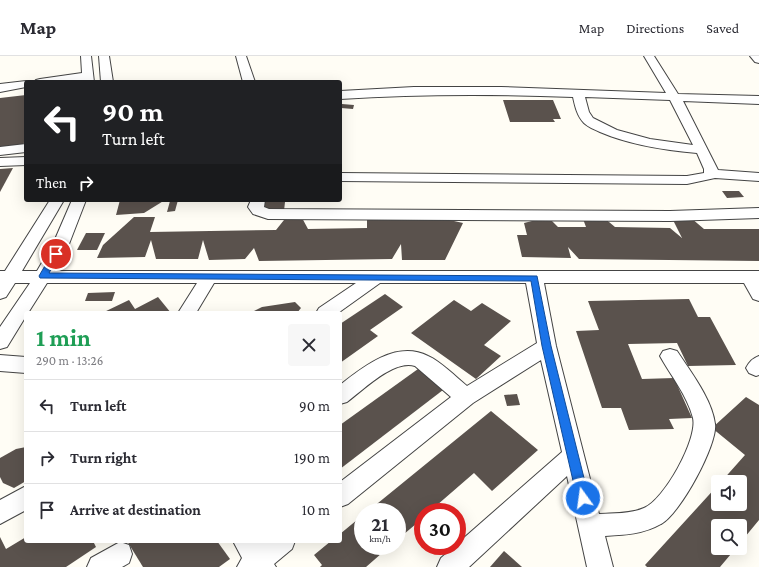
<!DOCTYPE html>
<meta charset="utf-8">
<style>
body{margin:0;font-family:"Crimson Pro",serif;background:#f7f7f7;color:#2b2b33;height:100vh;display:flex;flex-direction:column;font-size:15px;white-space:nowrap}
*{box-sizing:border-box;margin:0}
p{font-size:13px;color:#7c7c81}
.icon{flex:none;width:22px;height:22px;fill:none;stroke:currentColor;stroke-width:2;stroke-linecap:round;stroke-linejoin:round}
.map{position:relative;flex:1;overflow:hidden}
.sheet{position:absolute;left:24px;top:255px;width:318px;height:232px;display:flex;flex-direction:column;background:#fff;border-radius:4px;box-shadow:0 4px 16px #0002}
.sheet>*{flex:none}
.top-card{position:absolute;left:24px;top:24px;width:318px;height:122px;border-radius:4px;box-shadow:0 4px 16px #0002;background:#202124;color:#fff;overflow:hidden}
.controls{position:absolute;left:711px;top:419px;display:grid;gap:8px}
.controls a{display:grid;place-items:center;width:36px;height:36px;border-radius:4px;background:#fff;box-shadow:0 4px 16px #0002;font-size:20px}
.speed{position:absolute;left:354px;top:447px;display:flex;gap:8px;font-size:20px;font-weight:700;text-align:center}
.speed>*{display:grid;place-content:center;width:52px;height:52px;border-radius:50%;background:#fff;box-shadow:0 4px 16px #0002;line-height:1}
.speed small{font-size:10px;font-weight:400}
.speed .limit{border:6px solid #d22;background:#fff;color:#111}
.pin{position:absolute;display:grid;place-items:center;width:34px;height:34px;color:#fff;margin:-17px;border:2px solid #fff;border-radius:50%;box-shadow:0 1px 4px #0007}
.me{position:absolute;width:44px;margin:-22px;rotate:346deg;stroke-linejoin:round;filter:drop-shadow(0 0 3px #0008)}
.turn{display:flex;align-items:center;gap:14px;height:84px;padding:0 12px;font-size:18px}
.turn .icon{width:52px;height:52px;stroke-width:2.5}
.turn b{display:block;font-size:28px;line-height:34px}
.then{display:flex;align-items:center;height:38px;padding:0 12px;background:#0003;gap:8px;font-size:15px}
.round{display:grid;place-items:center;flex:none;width:42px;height:42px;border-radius:4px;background:#f7f7f7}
.headline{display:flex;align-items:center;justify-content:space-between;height:68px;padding:0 12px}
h1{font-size:24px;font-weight:700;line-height:30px;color:#1e9e55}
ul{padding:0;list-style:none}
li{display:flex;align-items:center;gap:12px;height:52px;padding:0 12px;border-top:1px solid #e1e1e2}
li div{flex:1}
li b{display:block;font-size:15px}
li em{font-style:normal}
header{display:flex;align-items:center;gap:24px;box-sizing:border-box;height:56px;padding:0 20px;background:#fff;border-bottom:1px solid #e1e1e2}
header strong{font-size:19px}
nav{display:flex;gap:22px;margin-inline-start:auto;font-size:14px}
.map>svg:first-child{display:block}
.building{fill:#5a524d}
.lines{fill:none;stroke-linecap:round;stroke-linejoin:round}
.minor-casing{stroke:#444;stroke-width:2}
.minor{fill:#fff;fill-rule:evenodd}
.route{fill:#1a73e8;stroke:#114b97}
</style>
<header>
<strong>Map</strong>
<nav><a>Map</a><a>Directions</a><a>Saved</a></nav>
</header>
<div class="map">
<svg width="759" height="511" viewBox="0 0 759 511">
<rect width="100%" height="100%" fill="#fffdf5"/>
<g class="building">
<polygon points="26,39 26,81 22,92 0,94 0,42"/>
<polygon points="503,44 553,44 561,63 553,63 555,66 510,66"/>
<polygon points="342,48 354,49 353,53 341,52"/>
<polygon points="13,112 0,136 0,113"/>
<polygon points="722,135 739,135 744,141 727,142"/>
<polygon points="120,144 165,144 144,157 116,159"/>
<polygon points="178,144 175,155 167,156 170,145"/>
<polygon points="265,144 308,144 308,146 285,146 284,155 263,155"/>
<polygon points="301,160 308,173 367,172 367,162 436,161 463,167 445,204 402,204 401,188 392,203 259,205 254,192 245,203 209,204 203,184 198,203 156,203 151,184 145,201 97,202 103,189 134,161 155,161 150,176 276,174 284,164"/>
<polygon points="548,161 558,171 586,171 583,163 603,161 615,171 670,172 682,182 672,162 691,162 704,173 759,173 759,205 579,203 568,191 571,202 522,201 517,179 527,179 524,167"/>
<polygon points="86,177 105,177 97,194 77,194"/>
<polygon points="115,236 112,245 85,245 88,237"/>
<polygon points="385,238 403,251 370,274 378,280 340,307 340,268"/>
<polygon points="158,241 171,257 102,257 129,244 135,253"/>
<polygon points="689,243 698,261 710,261 736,309 688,310 677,287 628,288 642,323 674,322 692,362 669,363 674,373 629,374 621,352 602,352 576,275 599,274 588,245"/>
<polygon points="454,244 471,255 482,247 511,265 484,289 501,300 476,323 411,277"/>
<polygon points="295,246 301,252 297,257 250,257 262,251"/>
<polygon points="418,313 443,334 340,413 340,369"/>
<polygon points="517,338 520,349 507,350 504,339"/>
<polygon points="746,341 759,349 759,464 740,487 740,470 718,470 718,492 736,492 720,511 647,511 645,509 718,429 718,448 740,448 740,426 721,426 745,399 712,372"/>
<polygon points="491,355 538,394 492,435 474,417 429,456 423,456 423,462 397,484 397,456 367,456"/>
<polygon points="26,391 26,425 14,432 3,427 0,421 0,402 16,393"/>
<polygon points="363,459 363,490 390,490 366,511 320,511 322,509 314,499 331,485 340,485 340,478"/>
<polygon points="0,481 6,493 26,481 26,485 93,485 96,491 66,511 0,511"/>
<polygon points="127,485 217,485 230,503 219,511 143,511"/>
<polygon points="504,495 522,511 490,511"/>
</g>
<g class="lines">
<defs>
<g id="minor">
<polygon points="81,0 91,0 94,26 82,26 82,24 67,26 34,26 36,24 40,23 82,17"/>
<polygon points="99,0 109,0 113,26 101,26"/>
<polygon points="236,0 246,0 255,26 243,26"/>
<path d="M644 0H654L678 38 759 40V48L683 45 718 114 759 117V125L715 122 687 128 340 125V117L687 120 704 117V113L697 97C664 94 630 89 600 76 594 73 588 71 584 67 577 60 575 50 573 41 494 38 418 38 340 43V35L414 31H501L666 37ZM585 41 670 44 693 89 650 83 617 74 593 62 589 56Z"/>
<polygon points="750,0 759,0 759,7 755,6"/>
<polygon points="26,25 30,26 26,26 26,31 0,36 0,28"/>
<polygon points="26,88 26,96 0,99 0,91"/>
<polygon points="26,101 26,109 0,110 0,102"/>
<path d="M50 144H64L22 215H37L53 188 72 144H86L69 188 54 215H759V245L753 243 744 227H544L556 290 599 458C613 457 631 458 644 452 664 444 698 383 693 362 687 339 671 320 660 300L663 295 670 293 677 295C690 315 712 343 715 368 718 388 680 458 661 468 644 478 624 479 605 480L613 511H587L567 420 469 511H437L441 502 455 490H457V488L562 396 541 304 473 347 348 448 340 451V426L451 341 415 310C394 303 363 334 347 346L340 348V329C364 310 397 284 428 300 440 305 456 321 467 330L537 287 526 227H380L338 257H316L319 252 356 227H214L196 257H178L197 227H47L28 257H26V260L7 291 0 293V271L30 227H15L6 241 0 243V215H5Z"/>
<polygon points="251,144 265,144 264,151 269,153 670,155 759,152 759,162 670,165 268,163 253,158 248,151"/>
<polygon points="0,299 26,301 26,317 0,315"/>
<path d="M759 300V319L756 320 749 317 746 312C750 305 752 303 759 300Z"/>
<polygon points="26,430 26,454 0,468 0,444"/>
<polygon points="233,485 260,485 261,487 263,485 295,485 292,493 274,508 276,511 237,511 242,502"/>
<polygon points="120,486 129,489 132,498 129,507 122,511 87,511 91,502"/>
</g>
</defs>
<use href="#minor" class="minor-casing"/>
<use href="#minor" class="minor"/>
</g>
<polygon class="route" points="53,196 56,196 60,198 49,217 537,220 551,290 589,442 587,446 583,448 579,446 577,442 542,290 531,225 40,222 39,220"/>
</svg>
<div class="controls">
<a><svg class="icon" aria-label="sound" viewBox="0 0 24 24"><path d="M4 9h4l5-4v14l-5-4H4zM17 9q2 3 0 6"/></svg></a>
<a><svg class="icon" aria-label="search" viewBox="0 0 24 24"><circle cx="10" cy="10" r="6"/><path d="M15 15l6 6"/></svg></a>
</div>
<div class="speed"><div>21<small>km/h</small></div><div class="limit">30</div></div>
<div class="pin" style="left:56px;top:198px;background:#d93025"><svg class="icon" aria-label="arrive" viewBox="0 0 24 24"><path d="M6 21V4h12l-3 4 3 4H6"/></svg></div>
<svg class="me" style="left:583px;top:442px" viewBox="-20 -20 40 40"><circle r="17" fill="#1a73e8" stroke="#fff" stroke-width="3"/><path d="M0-11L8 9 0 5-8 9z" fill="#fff"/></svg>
<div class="top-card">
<div class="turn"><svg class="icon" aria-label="left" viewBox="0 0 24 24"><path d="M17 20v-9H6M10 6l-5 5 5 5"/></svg><div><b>90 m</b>Turn left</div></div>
<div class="then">Then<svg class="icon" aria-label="right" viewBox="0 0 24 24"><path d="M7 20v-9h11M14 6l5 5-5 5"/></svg></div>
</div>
<section class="sheet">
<div class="headline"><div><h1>1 min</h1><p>290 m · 13:26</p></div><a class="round"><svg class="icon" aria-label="close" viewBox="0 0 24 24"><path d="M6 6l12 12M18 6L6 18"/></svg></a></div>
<ul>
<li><svg class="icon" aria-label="left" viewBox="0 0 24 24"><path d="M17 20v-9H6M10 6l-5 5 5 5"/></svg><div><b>Turn left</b></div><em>90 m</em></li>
<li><svg class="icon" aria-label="right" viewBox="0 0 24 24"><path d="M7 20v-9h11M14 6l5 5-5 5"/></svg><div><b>Turn right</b></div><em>190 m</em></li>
<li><svg class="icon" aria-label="arrive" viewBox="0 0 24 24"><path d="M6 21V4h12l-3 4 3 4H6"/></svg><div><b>Arrive at destination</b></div><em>10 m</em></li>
</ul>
</section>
</div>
